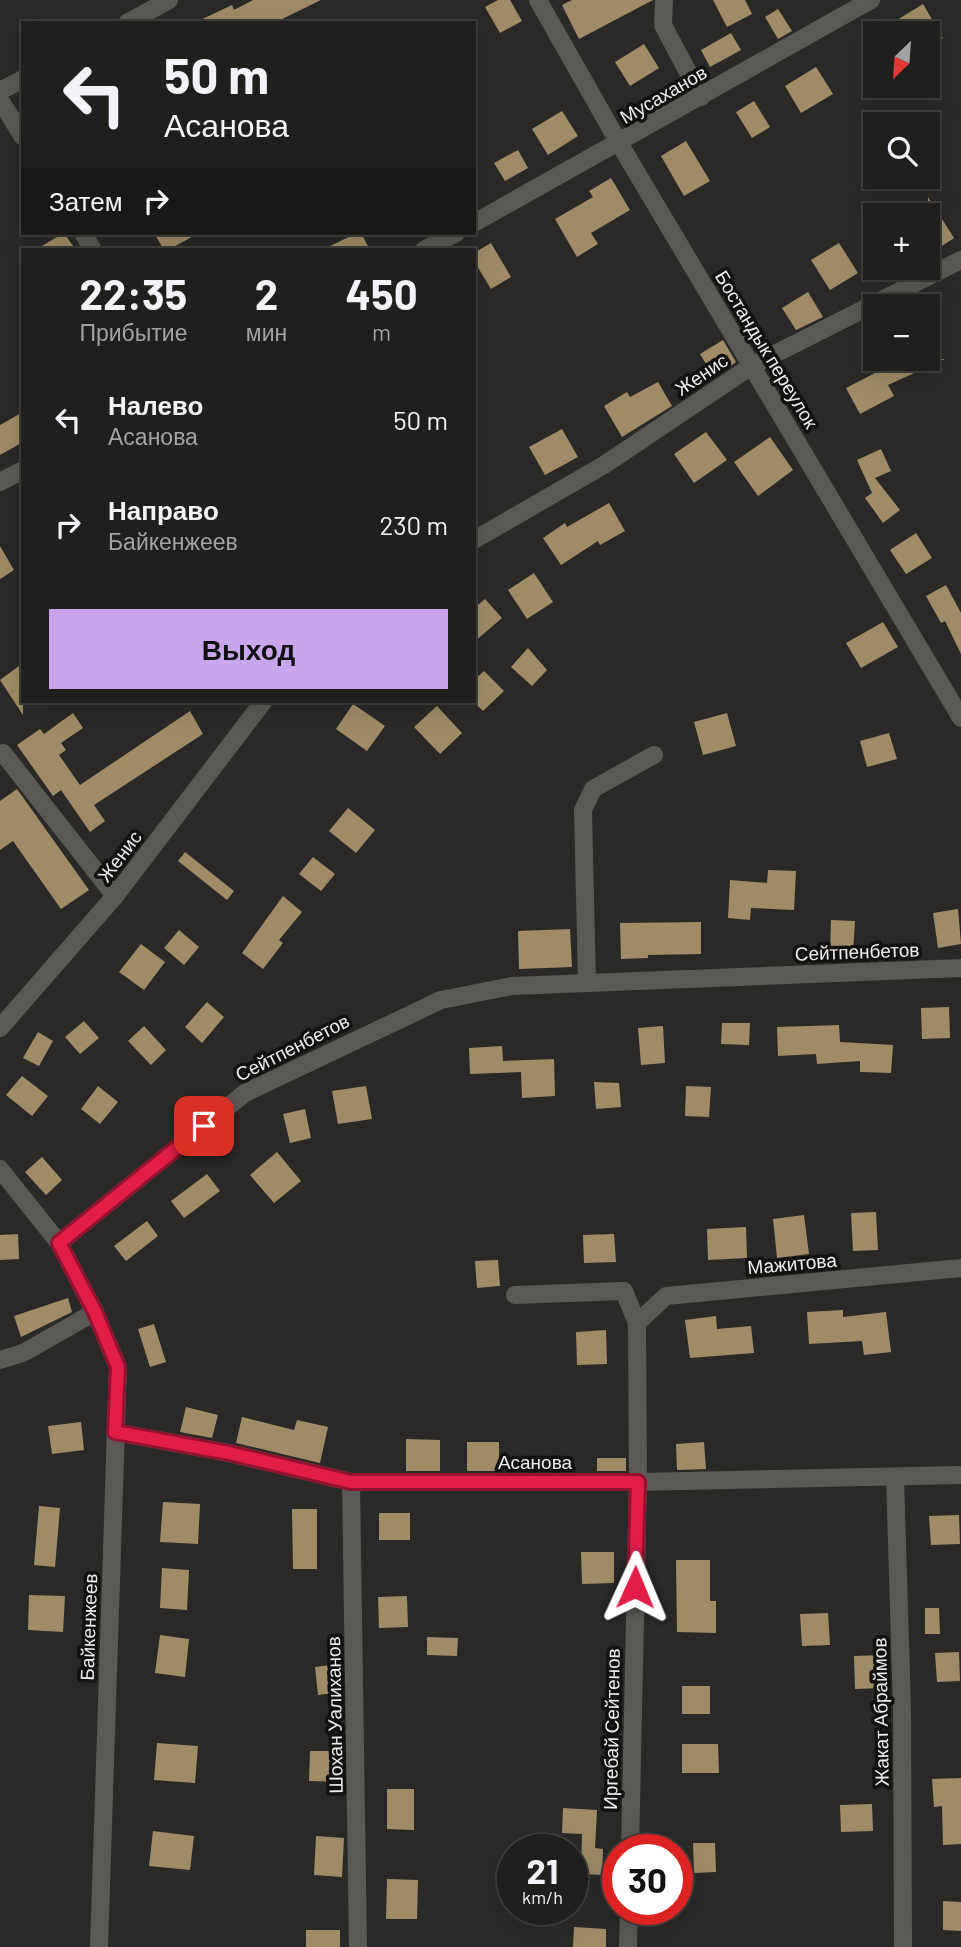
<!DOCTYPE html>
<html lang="ru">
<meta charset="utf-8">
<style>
body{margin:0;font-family:Barlow,sans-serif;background:#2d2c2a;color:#f1f3f6;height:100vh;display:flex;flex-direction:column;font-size:26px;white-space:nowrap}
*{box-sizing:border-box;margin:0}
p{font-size:23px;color:#a2a2a4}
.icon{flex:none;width:38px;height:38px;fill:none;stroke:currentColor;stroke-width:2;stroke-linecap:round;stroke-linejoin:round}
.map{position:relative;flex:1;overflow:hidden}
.side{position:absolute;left:21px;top:248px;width:455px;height:455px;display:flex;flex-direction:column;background:#201f1d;border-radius:0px;box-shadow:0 7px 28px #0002,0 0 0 2px #3d3d3b}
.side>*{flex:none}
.top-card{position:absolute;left:21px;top:21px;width:455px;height:214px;border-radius:0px;box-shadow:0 7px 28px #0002,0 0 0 2px #3d3d3b;background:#201f1d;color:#f1f3f6;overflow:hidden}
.needle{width:46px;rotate:205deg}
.tools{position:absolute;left:863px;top:21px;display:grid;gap:14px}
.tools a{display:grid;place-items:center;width:77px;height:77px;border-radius:0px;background:#201f1d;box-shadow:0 7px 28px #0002,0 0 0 2px #3d3d3b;font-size:35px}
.speed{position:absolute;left:497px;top:1834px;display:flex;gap:14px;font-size:35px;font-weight:700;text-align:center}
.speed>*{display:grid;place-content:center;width:91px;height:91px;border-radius:50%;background:#201f1d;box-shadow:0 7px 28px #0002,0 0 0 2px #3d3d3b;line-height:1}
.speed small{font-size:18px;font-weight:400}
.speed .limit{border:10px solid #d22;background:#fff;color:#111}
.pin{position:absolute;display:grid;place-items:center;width:60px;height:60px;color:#fff;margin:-30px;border-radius:14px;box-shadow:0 4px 10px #0006}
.me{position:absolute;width:77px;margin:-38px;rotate:1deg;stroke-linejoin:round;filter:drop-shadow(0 0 5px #0008)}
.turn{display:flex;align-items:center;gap:24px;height:147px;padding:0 28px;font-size:32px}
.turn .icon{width:91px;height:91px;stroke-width:2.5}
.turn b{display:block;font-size:49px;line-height:60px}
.then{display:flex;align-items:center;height:66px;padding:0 28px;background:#0003;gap:14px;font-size:26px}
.eta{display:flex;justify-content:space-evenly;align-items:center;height:119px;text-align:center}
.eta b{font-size:42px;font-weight:700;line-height:49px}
.cta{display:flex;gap:14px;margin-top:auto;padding:14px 28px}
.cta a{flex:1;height:80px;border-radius:0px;background:#c9a5ee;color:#111;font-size:28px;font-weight:700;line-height:80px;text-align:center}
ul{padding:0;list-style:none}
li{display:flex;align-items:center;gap:21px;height:105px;padding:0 28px}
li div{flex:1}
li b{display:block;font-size:26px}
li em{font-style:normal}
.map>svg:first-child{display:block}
.building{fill:#9f8c66}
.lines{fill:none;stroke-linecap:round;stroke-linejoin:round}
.minor{stroke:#5b5956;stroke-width:18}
.route-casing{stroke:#92132f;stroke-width:18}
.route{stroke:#e11d48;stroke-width:12}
.labels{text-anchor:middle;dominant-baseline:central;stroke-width:7;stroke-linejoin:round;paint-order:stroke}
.street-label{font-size:19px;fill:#eeedeb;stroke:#131211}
</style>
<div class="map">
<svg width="961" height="1947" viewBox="0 0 961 1947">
<rect width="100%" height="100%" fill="#2b2927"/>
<g class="building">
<polygon points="253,0 321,0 274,23 194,23 232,5 234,10"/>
<polygon points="498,0 510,0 522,21 500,33 485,7"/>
<polygon points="572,0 653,0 579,39 562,5"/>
<polygon points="713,0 745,0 752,14 727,27"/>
<polygon points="923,4 943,38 928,47 928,33 905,33 897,20"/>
<polygon points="778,9 792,31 778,39 765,17"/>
<polygon points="731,33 741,50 710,67 701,50"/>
<polygon points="644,44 659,68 630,86 615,62"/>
<polygon points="816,67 833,94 801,113 785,86"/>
<polygon points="754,101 770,127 752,138 736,112"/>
<polygon points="562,111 578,136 548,155 532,129"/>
<polygon points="686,141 710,181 684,196 661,156"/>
<polygon points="518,150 528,168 505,181 494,163"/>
<polygon points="611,178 630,210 591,233 598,244 577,257 555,219 593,197 589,191"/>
<polygon points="928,197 954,238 928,255"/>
<polygon points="64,233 76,250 35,250"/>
<polygon points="154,233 199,233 168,250 164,250"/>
<polygon points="357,233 361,233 370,250 322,250"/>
<polygon points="491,243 511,277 491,289 474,261 474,253"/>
<polygon points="839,243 858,273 830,290 811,260"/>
<polygon points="808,292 823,317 796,330 782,308"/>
<polygon points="928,326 942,359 945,359 888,385 894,396 860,414 846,388 902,359 928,359"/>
<polygon points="723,340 736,362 714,377 700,354"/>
<polygon points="658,382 672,406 622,437 604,406 627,392 630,397"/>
<polygon points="23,412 23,442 0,455 0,425"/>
<polygon points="562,429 578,457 545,475 529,447"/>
<polygon points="706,432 727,460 694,483 674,454"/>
<polygon points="770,437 793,470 758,496 734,462"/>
<polygon points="881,449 891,471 875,478 900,510 883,523 865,498 872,493 857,460"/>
<polygon points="609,503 625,531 600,545 598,541 561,565 543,538 565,523 567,527"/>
<polygon points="916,533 932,558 906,574 890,550"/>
<polygon points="0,546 14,570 0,579"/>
<polygon points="534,573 553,602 527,619 508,590"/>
<polygon points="946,585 961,613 961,654 945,621 941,623 926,596"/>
<polygon points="485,599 502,618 474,642 474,608"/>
<polygon points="883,622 898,647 861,668 846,643"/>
<polygon points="528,648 547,670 532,686 511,667"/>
<polygon points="23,663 23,715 0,680"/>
<polygon points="484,671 504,691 483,711 474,702 474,680"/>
<polygon points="353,704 385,726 367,751 336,729"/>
<polygon points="437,706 462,733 440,754 414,727"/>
<polygon points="190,711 203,734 94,805 105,821 90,832 61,790 53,796 17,745 40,729 44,734 73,713 83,728 61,743 66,750 59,755 80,785"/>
<polygon points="727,713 736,746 703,755 694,722"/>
<polygon points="889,733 897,759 867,767 860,741"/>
<polygon points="17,789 89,890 61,909 13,841 0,850 0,801"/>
<polygon points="348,808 375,830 356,853 329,831"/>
<polygon points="185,852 234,891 227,900 178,861"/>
<polygon points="313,857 335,874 321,891 299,874"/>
<polygon points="768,870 796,871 794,910 751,908 750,920 728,918 730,880 767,883"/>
<polygon points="283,896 302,912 279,940 283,943 263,969 242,953"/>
<polygon points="958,909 961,944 938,948 933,913"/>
<polygon points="831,920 855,921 853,953 830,951"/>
<polygon points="701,922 701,954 648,955 648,958 621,959 620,923"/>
<polygon points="570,929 572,967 519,969 518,931"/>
<polygon points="179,930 199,947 184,965 164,948"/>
<polygon points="141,944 165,962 144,990 119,972"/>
<polygon points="207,1002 224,1017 202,1043 185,1027"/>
<polygon points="949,1007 950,1038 922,1039 921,1008"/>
<polygon points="84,1021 99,1038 80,1054 65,1037"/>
<polygon points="722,1023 750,1023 749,1045 721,1044"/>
<polygon points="839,1025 840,1042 893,1045 891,1073 860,1072 860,1061 817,1064 816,1054 778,1056 777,1027"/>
<polygon points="144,1026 166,1050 151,1065 128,1041"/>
<polygon points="663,1026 665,1063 641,1065 638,1028"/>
<polygon points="38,1032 53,1041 39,1066 23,1058"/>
<polygon points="502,1046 503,1061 554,1059 555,1096 522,1098 521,1072 470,1074 469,1048"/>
<polygon points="22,1076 48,1096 32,1116 6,1095"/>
<polygon points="594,1082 619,1083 621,1107 596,1109"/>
<polygon points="98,1086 118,1102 100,1124 81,1109"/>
<polygon points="366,1086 372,1119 338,1124 332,1091"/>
<polygon points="686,1086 711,1087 709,1117 685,1116"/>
<polygon points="305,1109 311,1138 290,1143 283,1114"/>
<polygon points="277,1152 301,1181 274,1203 250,1175"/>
<polygon points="42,1157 62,1180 46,1195 25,1172"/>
<polygon points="207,1174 220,1191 184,1218 171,1201"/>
<polygon points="876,1212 878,1250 853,1251 851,1213"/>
<polygon points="804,1215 809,1254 777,1258 773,1219"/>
<polygon points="147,1221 158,1236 126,1261 114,1246"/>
<polygon points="746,1227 747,1258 708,1260 707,1229"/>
<polygon points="18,1234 19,1259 0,1260 0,1235"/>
<polygon points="614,1234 616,1262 584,1263 583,1235"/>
<polygon points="498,1260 500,1286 477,1288 475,1261"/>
<polygon points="68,1298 72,1312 21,1337 14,1316"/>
<polygon points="843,1310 843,1317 886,1312 891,1352 864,1355 862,1341 809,1344 807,1312"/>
<polygon points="716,1316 717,1329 751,1326 754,1353 690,1358 685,1320"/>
<polygon points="154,1324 166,1362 150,1367 138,1329"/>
<polygon points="606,1330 607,1364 577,1365 576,1332"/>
<polygon points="186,1407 218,1415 212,1438 180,1432"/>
<polygon points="242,1417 294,1430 297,1420 328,1427 320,1463 236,1443"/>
<polygon points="81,1422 84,1450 52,1454 48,1426"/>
<polygon points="406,1439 440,1440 440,1471 406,1471"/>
<rect x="467" y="1442" width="32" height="29"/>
<polygon points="704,1442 706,1469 677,1470 676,1444"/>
<rect x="597" y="1458" width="29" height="13"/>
<polygon points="163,1502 200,1504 198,1544 160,1542"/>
<polygon points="39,1506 60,1508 55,1567 34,1565"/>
<polygon points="292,1509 317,1509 317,1569 293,1569"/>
<rect x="379" y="1513" width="31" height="27"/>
<polygon points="959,1515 960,1544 931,1545 929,1516"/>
<polygon points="581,1552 614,1552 614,1583 582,1584"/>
<polygon points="676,1560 710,1560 710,1601 716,1601 716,1633 677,1632"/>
<polygon points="162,1568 189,1570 187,1610 160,1608"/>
<polygon points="29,1595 65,1596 63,1632 28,1630"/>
<polygon points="407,1596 408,1627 379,1628 378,1597"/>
<polygon points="925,1608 939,1608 940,1634 925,1634"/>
<polygon points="828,1613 830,1645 802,1646 800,1614"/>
<polygon points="160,1635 189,1639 185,1677 155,1673"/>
<polygon points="427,1637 458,1638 457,1656 427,1655"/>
<polygon points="959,1652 960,1681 937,1682 935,1653"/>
<polygon points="882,1655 883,1688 855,1689 854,1656"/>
<polygon points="342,1664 343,1692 318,1695 315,1667"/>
<rect x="682" y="1686" width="28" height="28"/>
<polygon points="157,1743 198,1746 195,1783 154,1780"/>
<polygon points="682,1744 718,1744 719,1773 682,1773"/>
<polygon points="310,1751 344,1751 344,1782 309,1781"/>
<polygon points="961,1778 961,1844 943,1845 942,1806 934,1807 932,1779"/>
<polygon points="387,1789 414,1789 414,1830 387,1829"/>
<polygon points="872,1804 873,1831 841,1832 840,1805"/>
<polygon points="563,1808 597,1810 595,1848 603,1849 602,1875 581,1874 582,1834 562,1833"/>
<polygon points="153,1831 194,1836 190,1870 149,1866"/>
<polygon points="316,1836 344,1838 342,1877 314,1875"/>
<polygon points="693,1843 715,1843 716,1872 694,1873"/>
<polygon points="387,1879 418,1880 417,1919 386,1919"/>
<polygon points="943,1901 961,1902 961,1931 943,1930"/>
<polygon points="574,1927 606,1929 606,1947 573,1947"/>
<rect x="306" y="1930" width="34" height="17"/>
</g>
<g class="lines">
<g class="minor">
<polyline points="538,0 619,143 961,718"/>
<polyline points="664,0 663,25 701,97"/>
<polyline points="127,23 169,0"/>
<polyline points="0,91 23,79"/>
<polyline points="0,100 23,137"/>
<polyline points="474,223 871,0"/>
<polyline points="83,233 93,250"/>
<polyline points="424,250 456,233"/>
<polyline points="0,482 23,470"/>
<polyline points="474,540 604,465 753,365 961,260"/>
<polyline points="3,753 115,896"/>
<polyline points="587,983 583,810 593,789 654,755"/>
<polyline points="0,1028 115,896 263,702"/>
<polyline points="0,1169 59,1243 95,1312 118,1367 99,1947"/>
<polyline points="59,1243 245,1093 441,1000 512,986 961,968"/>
<polyline points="515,1295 624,1291 637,1323"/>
<polyline points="0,1360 23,1353 95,1312"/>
<polyline points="115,1432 229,1453 351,1482 638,1482 961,1475"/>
<polyline points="895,1477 902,1708 903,1947"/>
<polyline points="351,1482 358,1947"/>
<polyline points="630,1850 638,1482 637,1323 666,1296 961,1268"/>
<polyline points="628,1947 629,1909"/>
</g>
</g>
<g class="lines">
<defs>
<polyline id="route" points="204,1126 59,1243 95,1312 118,1367 115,1432 229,1453 351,1482 638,1482 635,1587"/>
</defs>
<use href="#route" class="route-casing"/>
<use href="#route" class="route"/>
</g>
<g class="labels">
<g class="street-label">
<text transform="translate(663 94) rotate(-30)">Мусаханов</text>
<text transform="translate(767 349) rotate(59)">Бостандык переулок</text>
<text transform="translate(701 374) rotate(-34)">Женис</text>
<text transform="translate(119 856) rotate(-53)">Женис</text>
<text transform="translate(857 951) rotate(-2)">Сейтпенбетов</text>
<text transform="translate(292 1047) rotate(-27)">Сейтпенбетов</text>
<text transform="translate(792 1263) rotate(-5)">Мажитова</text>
<text x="535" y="1461">Асанова</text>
<text transform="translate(88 1627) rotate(-88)">Байкенжеев</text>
<text transform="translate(880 1712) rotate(-91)">Жакат Абраймов</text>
<text transform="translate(334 1715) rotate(-91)">Шохан Уалиханов</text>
<text transform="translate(611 1729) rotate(-89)">Иргебай Сейтенов</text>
</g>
</g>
</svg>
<div class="tools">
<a><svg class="needle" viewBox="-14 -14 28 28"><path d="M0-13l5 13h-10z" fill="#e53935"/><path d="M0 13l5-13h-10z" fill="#a2a2a4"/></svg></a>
<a><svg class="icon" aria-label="search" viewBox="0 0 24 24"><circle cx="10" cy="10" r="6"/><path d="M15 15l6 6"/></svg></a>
<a>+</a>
<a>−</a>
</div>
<div class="speed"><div>21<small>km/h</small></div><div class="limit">30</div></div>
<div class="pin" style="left:204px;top:1126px;background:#d93025"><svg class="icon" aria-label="arrive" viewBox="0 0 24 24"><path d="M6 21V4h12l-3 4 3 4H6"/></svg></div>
<svg class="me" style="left:635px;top:1587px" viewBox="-20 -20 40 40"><path d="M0-17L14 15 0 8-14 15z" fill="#e11d48" stroke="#fff" stroke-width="4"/></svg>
<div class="top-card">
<div class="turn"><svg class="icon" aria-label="left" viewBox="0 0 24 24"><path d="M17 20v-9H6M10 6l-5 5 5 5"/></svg><div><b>50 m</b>Асанова</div></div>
<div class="then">Затем<svg class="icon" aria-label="right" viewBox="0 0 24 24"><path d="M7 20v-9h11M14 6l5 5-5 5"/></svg></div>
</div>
<section class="side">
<div class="eta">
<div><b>22:35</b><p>Прибытие</p></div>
<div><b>2</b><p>мин</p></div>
<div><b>450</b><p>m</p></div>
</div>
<ul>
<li><svg class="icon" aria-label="left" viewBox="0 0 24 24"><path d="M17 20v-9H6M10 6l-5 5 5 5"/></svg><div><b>Налево</b><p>Асанова</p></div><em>50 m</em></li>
<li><svg class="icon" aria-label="right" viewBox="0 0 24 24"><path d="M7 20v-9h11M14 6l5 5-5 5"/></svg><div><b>Направо</b><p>Байкенжеев</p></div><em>230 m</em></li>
</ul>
<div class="cta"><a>Выход</a></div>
</section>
</div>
